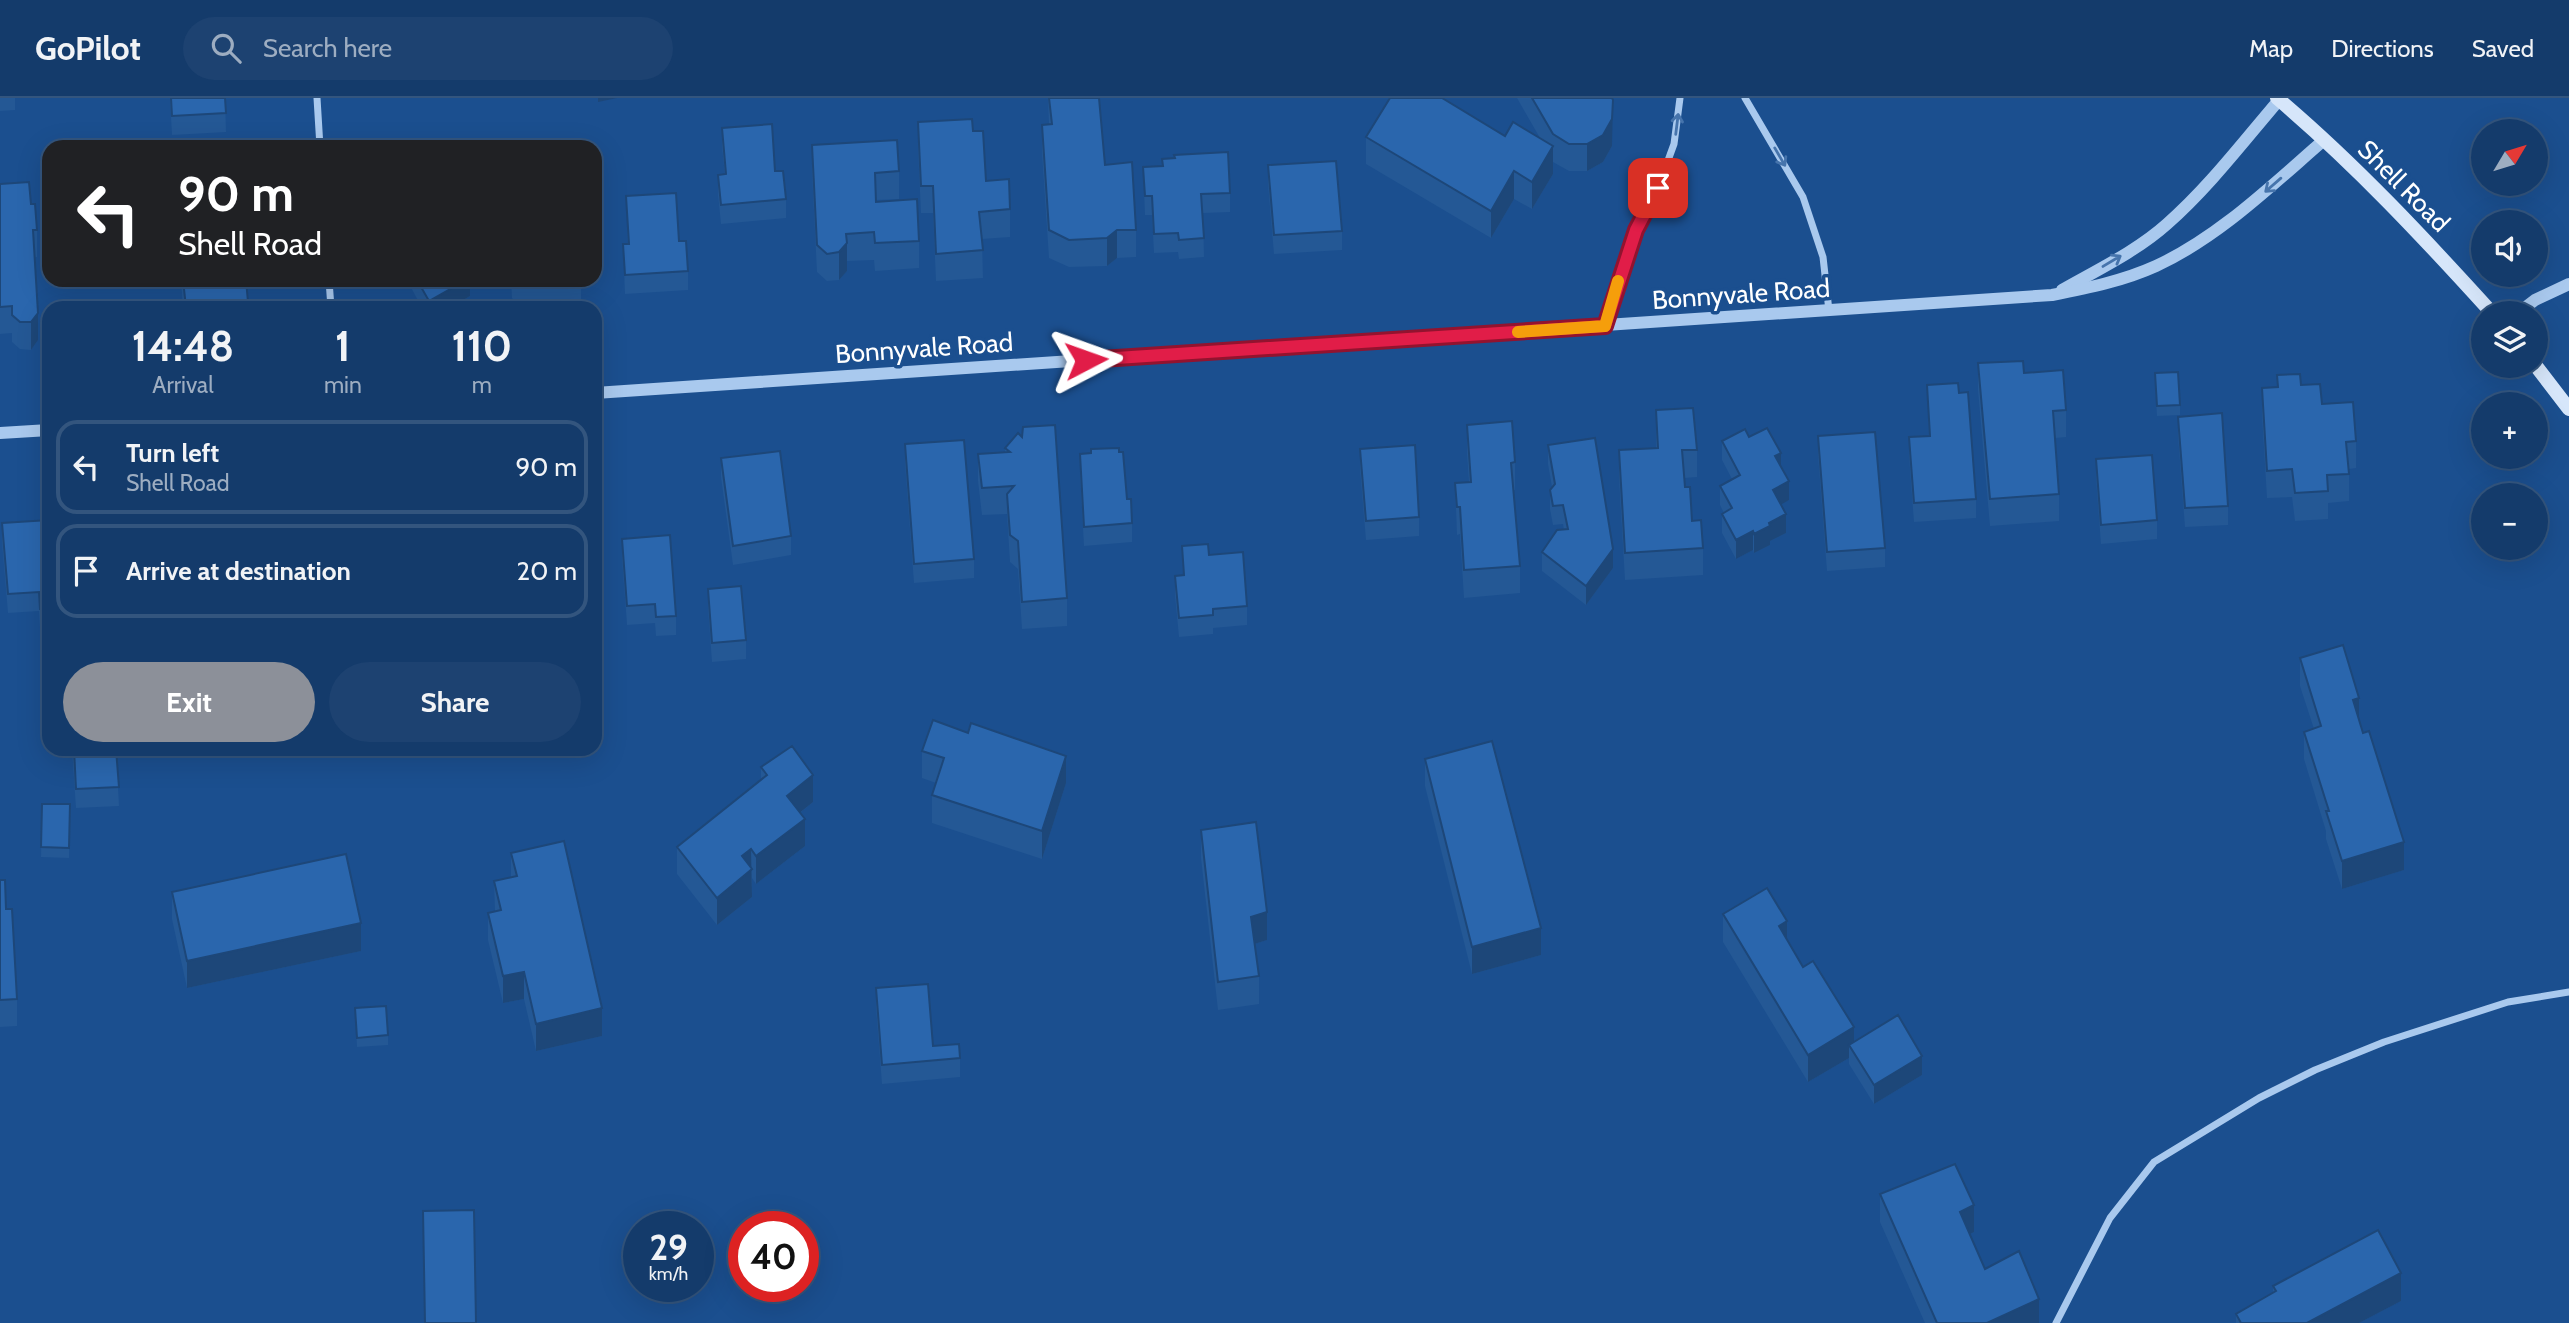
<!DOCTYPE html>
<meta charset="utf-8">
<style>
body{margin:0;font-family:Cabin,sans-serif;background:#1d4271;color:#f1f3f6;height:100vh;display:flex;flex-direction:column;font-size:26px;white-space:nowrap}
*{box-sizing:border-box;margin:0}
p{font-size:23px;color:#9dadc1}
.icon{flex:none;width:38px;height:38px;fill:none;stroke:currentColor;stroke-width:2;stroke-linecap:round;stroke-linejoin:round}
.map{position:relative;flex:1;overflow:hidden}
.panel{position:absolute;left:42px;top:203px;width:560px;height:455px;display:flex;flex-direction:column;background:#143b6b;border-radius:21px;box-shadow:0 7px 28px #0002,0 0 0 2px #33557e}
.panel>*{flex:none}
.top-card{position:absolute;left:42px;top:42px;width:560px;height:147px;border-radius:21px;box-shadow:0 7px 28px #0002,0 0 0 2px #33557e;background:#202124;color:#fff;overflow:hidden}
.needle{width:46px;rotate:52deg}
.tools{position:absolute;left:2471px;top:21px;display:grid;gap:14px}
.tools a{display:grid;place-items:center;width:77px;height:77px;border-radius:50%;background:#143b6b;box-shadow:0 7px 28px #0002,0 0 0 2px #33557e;font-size:35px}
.speed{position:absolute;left:623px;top:1113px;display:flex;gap:14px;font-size:35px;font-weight:700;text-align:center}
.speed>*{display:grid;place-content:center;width:91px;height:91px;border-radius:50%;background:#143b6b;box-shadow:0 7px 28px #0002,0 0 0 2px #33557e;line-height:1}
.speed small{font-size:18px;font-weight:400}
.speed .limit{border:10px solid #d22;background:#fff;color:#111}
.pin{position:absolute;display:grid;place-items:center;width:60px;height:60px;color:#fff;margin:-30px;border-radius:14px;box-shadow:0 4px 10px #0006}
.me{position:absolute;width:77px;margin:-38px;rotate:86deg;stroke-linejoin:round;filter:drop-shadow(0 0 5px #0008)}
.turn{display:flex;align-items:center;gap:24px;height:147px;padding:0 21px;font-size:32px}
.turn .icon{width:91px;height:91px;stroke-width:2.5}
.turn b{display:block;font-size:49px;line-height:60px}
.eta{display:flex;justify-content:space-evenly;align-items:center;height:119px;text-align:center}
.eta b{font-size:42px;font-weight:800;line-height:49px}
.cta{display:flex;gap:14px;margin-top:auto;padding:14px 21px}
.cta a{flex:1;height:80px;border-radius:42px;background:#8c9099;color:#fff;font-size:28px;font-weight:800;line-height:80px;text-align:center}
.cta a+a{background:#1d4271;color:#f1f3f6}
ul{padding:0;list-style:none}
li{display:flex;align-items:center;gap:21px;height:94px;margin:0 14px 10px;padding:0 7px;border:4px solid #33557e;border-radius:21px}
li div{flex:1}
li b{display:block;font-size:26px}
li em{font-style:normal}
header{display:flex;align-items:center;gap:42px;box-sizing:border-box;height:98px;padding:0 35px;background:#143b6b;border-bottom:2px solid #33557e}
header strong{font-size:33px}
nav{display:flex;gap:38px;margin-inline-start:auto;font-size:24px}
.search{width:490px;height:63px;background:#1d4271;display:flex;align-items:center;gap:18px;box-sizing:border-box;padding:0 24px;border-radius:38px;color:#9dadc1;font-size:26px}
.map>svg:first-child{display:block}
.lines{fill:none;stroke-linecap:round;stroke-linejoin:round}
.minor{stroke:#a9c9ee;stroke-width:7}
.tertiary{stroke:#a9c9ee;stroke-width:12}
.secondary{stroke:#d6e6fa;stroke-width:14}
.wall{fill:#245895}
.shaded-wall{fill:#1d4779}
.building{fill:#2a66ad;stroke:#1d4779;stroke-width:2}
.oneway{stroke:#4674ac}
.route-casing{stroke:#92132f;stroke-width:18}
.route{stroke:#e11d48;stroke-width:12}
.slow{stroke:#f59e0b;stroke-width:12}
.labels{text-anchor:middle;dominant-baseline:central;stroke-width:7;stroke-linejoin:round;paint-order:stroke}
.street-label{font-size:26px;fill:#fff;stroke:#1b4f8f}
</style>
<header>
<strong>GoPilot</strong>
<div class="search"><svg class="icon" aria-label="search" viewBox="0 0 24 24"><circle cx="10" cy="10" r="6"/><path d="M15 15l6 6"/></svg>Search here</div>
<nav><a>Map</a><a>Directions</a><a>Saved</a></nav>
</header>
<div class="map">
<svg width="2569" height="1225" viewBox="0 0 2569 1225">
<rect width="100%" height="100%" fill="#1b4f8f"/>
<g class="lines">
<g class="minor">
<polyline points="317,0 320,49"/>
<polyline points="1745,0 1803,99 1823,159 1829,213"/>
<polyline points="329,182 331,210"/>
<polyline points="1605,227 1636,132 1658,90 1674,46 1680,0"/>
<polyline points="2056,1225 2110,1120 2154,1064 2259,1000 2315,972 2384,944 2508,904 2569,894"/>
</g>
<g class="tertiary">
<path d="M2062 192C2097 172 2137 153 2167 126 2209 89 2243 44 2279 2"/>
<polyline points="2518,215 2535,202 2569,186"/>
<path d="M595 295 2052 197C2088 190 2123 183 2156 168 2219 139 2272 87 2324 42"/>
<polyline points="0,335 49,332"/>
</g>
<g class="secondary">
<path d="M2277 0C2354 65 2424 140 2492 215"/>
<polyline points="2536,268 2569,311"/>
</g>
</g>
<g class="wall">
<polygon points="0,0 15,0 15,12 0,13"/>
<polygon points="170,0 225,0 226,34 172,37"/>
<polygon points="1048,0 1099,0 1105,67 1136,132 1136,159 1117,160 1107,168 1069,169 1049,160 1042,54 1042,27 1049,26"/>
<polygon points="1517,0 1612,0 1612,48 1603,64 1587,73 1569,73 1553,64 1553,76 1532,111 1514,101 1491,140 1366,66 1366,39 1505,38 1540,40"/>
<polygon points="918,24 973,33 986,83 1010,111 1010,139 982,141 983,180 936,183 933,115 921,115 918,51"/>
<polygon points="722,30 786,101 786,120 721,126 718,96 718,77 725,77 722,49"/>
<polygon points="812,47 899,73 899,101 876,102 876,104 919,143 919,170 875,173 874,162 847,163 847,173 839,182 827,183 817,174 812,74"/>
<polygon points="1268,67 1342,133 1342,152 1274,156 1268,86"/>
<polygon points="1143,69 1230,95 1230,114 1203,115 1204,159 1179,161 1178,154 1154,155 1152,117 1145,117"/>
<polygon points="0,86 31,106 37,132 37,159 35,159 38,242 31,252 20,251 12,244 12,235 0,236"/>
<polygon points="626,98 679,143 688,173 688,192 625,196 623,146 628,146"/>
<polygon points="181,182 246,182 248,210 183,210"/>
<polygon points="407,182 470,182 470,198 450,210 422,210"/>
<polygon points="511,182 584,182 584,186 581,187 581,205 522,210 512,200"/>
<polygon points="1978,265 2024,275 2066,312 2066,339 2055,340 2059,396 2059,423 1990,428 1978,292"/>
<polygon points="2277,277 2301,287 2322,306 2356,343 2356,370 2349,371 2349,403 2328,405 2328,421 2295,423 2292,399 2267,400 2262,317 2262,290 2277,289"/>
<polygon points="2155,284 2180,307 2180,317 2157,318"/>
<polygon points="1927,287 1959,295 1976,401 1976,420 1914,424 1909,358 1909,339 1929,338"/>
<polygon points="1656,312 1697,352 1697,379 1684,380 1685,389 1692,423 1703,450 1703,477 1625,482 1619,380 1619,352 1656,350"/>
<polygon points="2178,319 2228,408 2228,427 2185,429 2178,338"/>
<polygon points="1467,327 1515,364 1515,392 1513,392 1520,468 1520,495 1464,500 1460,436 1457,437 1455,385 1469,384 1467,354"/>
<polygon points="1018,335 1067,500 1067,528 1022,531 1018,471 1010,464 1007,416 982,417 978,383 978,356 1005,354 1005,350"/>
<polygon points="1818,338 1885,450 1885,469 1827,473 1818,357"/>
<polygon points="1749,339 1781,369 1789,402 1780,406 1786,435 1770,443 1770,447 1754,455 1753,452 1736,461 1722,435 1722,416 1724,415 1720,407 1720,388 1732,381 1722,362 1722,343"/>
<polygon points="905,346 974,461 974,480 914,485 905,365"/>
<polygon points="1548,347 1613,470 1586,507 1542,473 1542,454 1564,432 1563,426 1553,427 1550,411 1550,392 1552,389 1548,366"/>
<polygon points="1360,351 1419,419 1419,438 1366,442 1360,370"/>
<polygon points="1080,356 1127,401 1132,425 1132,444 1084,448 1080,375"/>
<polygon points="721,360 791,438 791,457 733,467 721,379"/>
<polygon points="2096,361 2157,422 2157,441 2101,446 2096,380"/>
<polygon points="49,422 49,530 40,530 39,513 8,515 2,444 2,425"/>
<polygon points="622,441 676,518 676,537 656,538 655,525 627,527 622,460"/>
<polygon points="1182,448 1209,457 1247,508 1247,527 1213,530 1213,536 1179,539 1175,497 1175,478 1183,477"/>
<polygon points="708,491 746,542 746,561 712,564 708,510"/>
<polygon points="2300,560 2359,622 2404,772 2342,791 2326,741 2326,733 2304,661 2304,634 2314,631 2300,588"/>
<polygon points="968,635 1066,685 1042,761 932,725 932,697 936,685 922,680 922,653"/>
<polygon points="72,651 116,651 119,708 76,710"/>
<polygon points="1425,661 1541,857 1472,876 1425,688"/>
<polygon points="761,669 813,704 800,715 805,748 756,786 752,780 752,799 717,827 677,776 677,749 761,682"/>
<polygon points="42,706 70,706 69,760 41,759"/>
<polygon points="1201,732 1267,842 1254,846 1259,878 1259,906 1218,912 1201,760"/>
<polygon points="511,755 602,938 536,953 524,901 503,905 488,842 488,815 495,813 494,783 511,779"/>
<polygon points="0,782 6,811 17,901 17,928 0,929"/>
<polygon points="172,794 361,853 187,890 172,821"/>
<polygon points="1723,816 1787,843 1803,869 1854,944 1922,977 1874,1006 1849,966 1849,960 1808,984 1723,844"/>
<polygon points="876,890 933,948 960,960 960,979 882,986 876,909"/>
<polygon points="355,910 388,937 388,947 357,949"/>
<polygon points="1880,1096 1974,1134 1970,1136 1985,1171 2039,1225 1925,1225 1880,1124"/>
<polygon points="2273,1188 2401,1203 2359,1225 2236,1225 2236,1216 2273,1195"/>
</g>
<g class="shaded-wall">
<polygon points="598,0 617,0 598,4"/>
<polygon points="1613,2 1612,48 1603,64 1587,73 1587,46"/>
<polygon points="1553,48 1553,76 1532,111 1532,84"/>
<polygon points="1514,73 1514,101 1491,140 1491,113"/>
<polygon points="1117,132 1117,160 1107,168 1107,140"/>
<polygon points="847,145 847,173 839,182 839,154"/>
<polygon points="466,182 470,182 470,198 450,210 429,210 429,203"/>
<polygon points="38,215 38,242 31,252 31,224"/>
<polygon points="1781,355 1781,374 1775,358"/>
<polygon points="1789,383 1789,402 1773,411 1773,392"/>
<polygon points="1786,416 1786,435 1770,443 1770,447 1754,455 1754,436 1769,425"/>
<polygon points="1753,433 1753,452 1736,461 1736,442"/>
<polygon points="1613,451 1613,470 1586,507 1586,488"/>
<polygon points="2359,600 2359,627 2353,602"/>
<polygon points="1066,658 1066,685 1042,761 1042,733"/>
<polygon points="813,677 813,704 787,725 787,698"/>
<polygon points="805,721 805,748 756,786 756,758"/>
<polygon points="2404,744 2404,772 2342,791 2342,763"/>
<polygon points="751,751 752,799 717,827 717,800 742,758"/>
<polygon points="1267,814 1267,842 1251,847 1251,819"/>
<polygon points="1787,823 1787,850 1779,828"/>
<polygon points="361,825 361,853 187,890 187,863"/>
<polygon points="1541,830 1541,857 1472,876 1472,849"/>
<polygon points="524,874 524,901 503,905 503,878"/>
<polygon points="602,910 602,938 536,953 536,926"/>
<polygon points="1854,929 1854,954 1849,947 1849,960 1808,984 1808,957"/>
<polygon points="1922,958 1922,977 1874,1006 1874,987"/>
<polygon points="1974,1107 1974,1134 1960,1141 1960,1114"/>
<polygon points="2401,1175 2401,1203 2359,1225 2307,1225"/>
<polygon points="2039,1201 2039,1225 1987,1225"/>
</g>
<g class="building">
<polygon points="171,0 225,0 226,15 172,18"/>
<polygon points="1049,0 1099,0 1105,67 1132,64 1136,132 1117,132 1107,140 1069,142 1049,132 1042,27 1052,26"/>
<polygon points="1390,0 1442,0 1505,38 1513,24 1553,48 1532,84 1514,73 1491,113 1366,39"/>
<polygon points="1532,0 1612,0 1613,2 1612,21 1603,37 1587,46 1569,46 1553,36"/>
<polygon points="972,21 973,33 983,33 986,83 1009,81 1010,111 979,114 983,152 936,156 933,88 921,88 918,24"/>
<polygon points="772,26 775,73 783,73 786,101 721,107 718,77 726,76 722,30"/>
<polygon points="897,42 899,73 875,75 876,104 917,101 919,143 875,145 874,134 846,136 847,145 839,154 827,156 817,147 812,47"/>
<polygon points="1228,54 1230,95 1201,96 1204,140 1179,142 1178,135 1154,136 1152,98 1145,98 1143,69 1163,68 1162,61 1175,60 1174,57"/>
<polygon points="1336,63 1342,133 1274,137 1268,67"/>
<polygon points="29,84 31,106 35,106 37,132 33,132 38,215 31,224 20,224 12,217 12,208 0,209 0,86"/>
<polygon points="676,95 679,143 686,143 688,173 625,177 623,146 629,146 626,98"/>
<polygon points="183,182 246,182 248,204 186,209"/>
<polygon points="417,182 466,182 429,203"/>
<polygon points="2023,263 2024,275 2063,272 2066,312 2053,313 2059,396 1990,401 1978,265"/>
<polygon points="2178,274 2180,307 2157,308 2155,275"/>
<polygon points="2300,276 2301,287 2320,286 2322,306 2353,304 2356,343 2346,344 2349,376 2327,377 2328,393 2295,395 2292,371 2267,373 2262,290 2278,289 2277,277"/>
<polygon points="1958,285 1959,295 1968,294 1976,401 1914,405 1909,339 1930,338 1927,287"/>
<polygon points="1693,310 1697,352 1682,352 1685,389 1690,389 1692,423 1701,422 1703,450 1625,455 1619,352 1658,350 1656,312"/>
<polygon points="2222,315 2228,408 2185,410 2178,319"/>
<polygon points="1512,323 1515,364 1511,365 1520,468 1464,472 1460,409 1457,409 1455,385 1471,384 1467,327"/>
<polygon points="1055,327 1067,500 1022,504 1018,443 1010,437 1007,396 1014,388 982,390 978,356 1010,354 1005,350 1018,335 1022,339 1023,329"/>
<polygon points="1767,330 1781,355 1775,358 1789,383 1773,392 1786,416 1769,425 1770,428 1754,436 1753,433 1736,442 1722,416 1732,410 1720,388 1740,377 1722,343 1745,331 1749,339"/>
<polygon points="1875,334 1885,450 1827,454 1818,338"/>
<polygon points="1595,340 1613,451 1586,488 1542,454 1557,432 1568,431 1563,407 1553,408 1550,392 1555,386 1548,347"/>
<polygon points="964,342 974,461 914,466 905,346"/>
<polygon points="1415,347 1419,419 1366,423 1360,351"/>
<polygon points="1119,350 1119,354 1123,354 1127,401 1131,401 1132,425 1084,429 1080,356 1091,355 1091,351"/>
<polygon points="780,353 791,438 733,448 721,360"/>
<polygon points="2152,357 2157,422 2101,427 2096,361"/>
<polygon points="49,422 49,511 40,511 39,494 8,496 2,425"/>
<polygon points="670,437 676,518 656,519 655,506 627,508 622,441"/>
<polygon points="1208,446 1209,457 1243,454 1247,508 1213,511 1213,517 1179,520 1175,478 1184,477 1182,448"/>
<polygon points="741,488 746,542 712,545 708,491"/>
<polygon points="2343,547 2359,600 2353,602 2363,635 2369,633 2404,744 2342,763 2326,713 2329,713 2304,634 2321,628 2300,560"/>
<polygon points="933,622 968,635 971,625 1066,658 1042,733 932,697 944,660 922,653"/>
<polygon points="1492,643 1541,830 1472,849 1425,661"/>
<polygon points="792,648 813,677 787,698 805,721 756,758 751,751 742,758 752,771 717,800 677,749 767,677 761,669"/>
<polygon points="74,651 116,651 119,689 76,691"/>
<polygon points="42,706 70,706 69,750 41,749"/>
<polygon points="1256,724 1267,814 1251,819 1259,878 1218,884 1201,732"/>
<polygon points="564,743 602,910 536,926 524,874 503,878 488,815 501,812 494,783 517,778 511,755"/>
<polygon points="346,756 361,825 187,863 172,794"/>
<polygon points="0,782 5,782 6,811 12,811 17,901 0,902"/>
<polygon points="1767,790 1787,823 1779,828 1803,869 1813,863 1854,929 1808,957 1723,816"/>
<polygon points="928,886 933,948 959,946 960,960 882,967 876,890"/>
<polygon points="386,908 388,937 357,940 355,910"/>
<polygon points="1898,917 1922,958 1874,987 1849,947"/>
<polygon points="1955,1066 1974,1107 1960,1114 1985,1171 2019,1153 2039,1201 1987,1225 1937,1225 1880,1096"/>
<polygon points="474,1112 476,1225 425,1225 423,1113"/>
<polygon points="2378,1132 2401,1175 2307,1225 2241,1225 2236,1216 2276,1193 2273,1188"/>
</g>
<defs><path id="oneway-shaft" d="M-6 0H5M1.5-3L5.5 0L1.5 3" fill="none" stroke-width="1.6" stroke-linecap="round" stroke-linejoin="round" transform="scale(1.75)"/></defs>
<g class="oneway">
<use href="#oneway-shaft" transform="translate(1677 26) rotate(-83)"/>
<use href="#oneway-shaft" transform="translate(1780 59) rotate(60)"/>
<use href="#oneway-shaft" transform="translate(2273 87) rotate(139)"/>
<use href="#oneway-shaft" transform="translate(2112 163) rotate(-31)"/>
</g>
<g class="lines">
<defs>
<polyline id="route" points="1086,262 1605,228 1636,132 1658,90"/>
</defs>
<use href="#route" class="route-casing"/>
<use href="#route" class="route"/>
<polyline class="slow" points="1518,234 1605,228 1618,183"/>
</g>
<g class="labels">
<g class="street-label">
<text transform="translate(2404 88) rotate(45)">Shell Road</text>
<text transform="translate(1741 196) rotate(-4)">Bonnyvale Road</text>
<text transform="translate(924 250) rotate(-4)">Bonnyvale Road</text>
</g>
</g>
</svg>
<div class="tools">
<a><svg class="needle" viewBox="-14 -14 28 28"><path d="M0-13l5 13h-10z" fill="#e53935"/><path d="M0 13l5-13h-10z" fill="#9dadc1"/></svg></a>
<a><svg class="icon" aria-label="sound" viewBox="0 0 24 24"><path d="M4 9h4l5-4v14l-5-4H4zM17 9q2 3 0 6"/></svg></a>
<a><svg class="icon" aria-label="layers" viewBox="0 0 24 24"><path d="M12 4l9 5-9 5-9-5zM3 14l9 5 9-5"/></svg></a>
<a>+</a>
<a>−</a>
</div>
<div class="speed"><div>29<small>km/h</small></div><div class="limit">40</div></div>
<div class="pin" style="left:1658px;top:90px;background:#d93025"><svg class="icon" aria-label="arrive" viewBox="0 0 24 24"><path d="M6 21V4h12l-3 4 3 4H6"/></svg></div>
<svg class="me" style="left:1086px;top:262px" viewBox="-20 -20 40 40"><path d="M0-17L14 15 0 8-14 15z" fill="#e11d48" stroke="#fff" stroke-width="4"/></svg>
<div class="top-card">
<div class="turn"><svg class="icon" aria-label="left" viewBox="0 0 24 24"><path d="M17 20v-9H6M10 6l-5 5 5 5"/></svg><div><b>90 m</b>Shell Road</div></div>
</div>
<section class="panel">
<div class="eta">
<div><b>14:48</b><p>Arrival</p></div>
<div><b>1</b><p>min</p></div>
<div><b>110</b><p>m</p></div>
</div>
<ul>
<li><svg class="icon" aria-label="left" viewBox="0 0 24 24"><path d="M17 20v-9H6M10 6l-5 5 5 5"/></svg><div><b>Turn left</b><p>Shell Road</p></div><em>90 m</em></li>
<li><svg class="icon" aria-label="arrive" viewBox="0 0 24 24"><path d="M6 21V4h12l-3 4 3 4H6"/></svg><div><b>Arrive at destination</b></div><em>20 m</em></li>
</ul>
<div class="cta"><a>Exit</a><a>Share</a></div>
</section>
</div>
